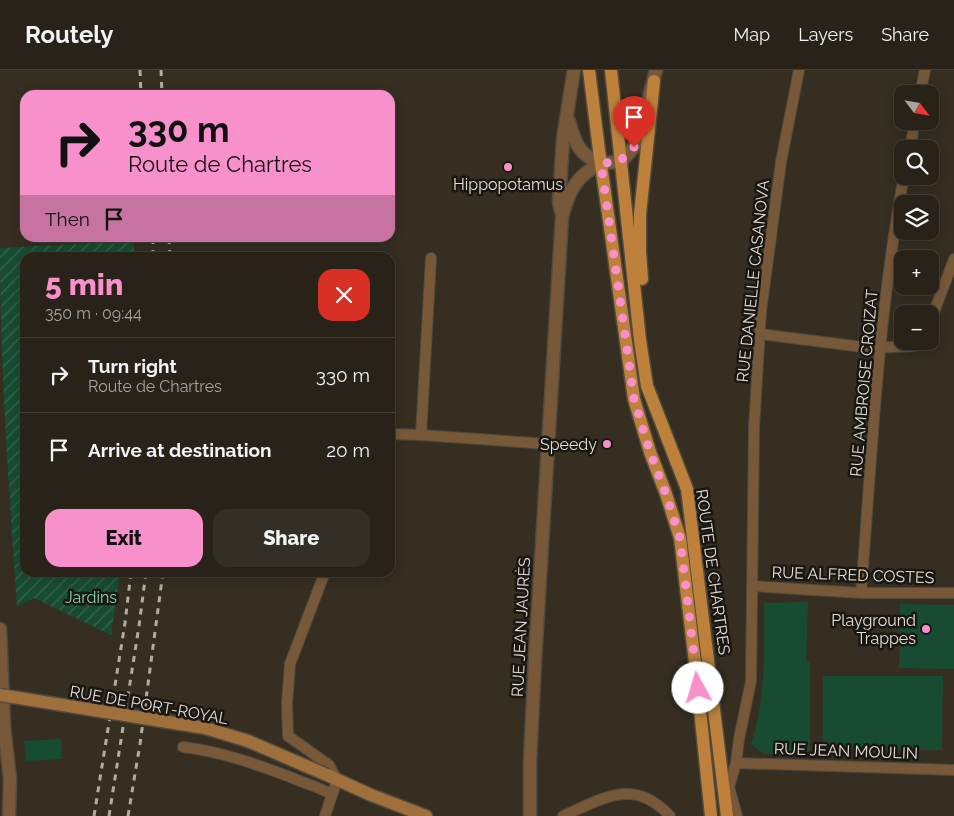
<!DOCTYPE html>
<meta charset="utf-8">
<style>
body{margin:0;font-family:Raleway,sans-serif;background:#342f26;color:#f1f3f6;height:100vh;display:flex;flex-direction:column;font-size:19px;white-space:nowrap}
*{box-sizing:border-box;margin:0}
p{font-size:16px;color:#a5a4a2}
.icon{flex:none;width:28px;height:28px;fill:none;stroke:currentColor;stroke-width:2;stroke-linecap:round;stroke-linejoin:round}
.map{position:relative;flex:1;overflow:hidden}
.panel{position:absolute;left:20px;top:182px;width:375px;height:325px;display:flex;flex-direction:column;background:#282219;border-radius:15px;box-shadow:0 2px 12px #0003,0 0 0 1px #443f38}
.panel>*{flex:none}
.banner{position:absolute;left:20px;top:20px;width:375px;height:152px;border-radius:15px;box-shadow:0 2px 12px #0003,0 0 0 1px #443f38;background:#f890cb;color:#111;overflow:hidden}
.needle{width:32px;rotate:121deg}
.controls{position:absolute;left:894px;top:15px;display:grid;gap:10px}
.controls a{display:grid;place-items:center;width:45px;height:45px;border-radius:10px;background:#282219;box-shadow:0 2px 12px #0003,0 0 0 1px #443f38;font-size:25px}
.pin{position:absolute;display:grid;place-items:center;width:42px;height:42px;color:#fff;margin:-51px -21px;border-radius:50% 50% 50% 0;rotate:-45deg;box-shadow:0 0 5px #0007}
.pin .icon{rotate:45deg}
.me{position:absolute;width:55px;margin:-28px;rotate:354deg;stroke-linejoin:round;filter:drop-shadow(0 0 4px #0008)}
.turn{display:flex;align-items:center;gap:18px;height:105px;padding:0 25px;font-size:22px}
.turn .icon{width:65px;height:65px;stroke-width:2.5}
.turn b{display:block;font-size:35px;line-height:42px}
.then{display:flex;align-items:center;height:48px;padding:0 25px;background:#0003;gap:10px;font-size:19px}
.round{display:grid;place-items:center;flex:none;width:52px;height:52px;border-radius:15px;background:#342f26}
.summary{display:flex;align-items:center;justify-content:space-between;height:85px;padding:0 25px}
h1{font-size:30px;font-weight:800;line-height:38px;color:#f890cb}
.button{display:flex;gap:10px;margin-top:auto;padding:10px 25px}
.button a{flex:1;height:58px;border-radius:15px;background:#f890cb;color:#111;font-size:20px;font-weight:800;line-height:58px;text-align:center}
.button a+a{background:#342f26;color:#f1f3f6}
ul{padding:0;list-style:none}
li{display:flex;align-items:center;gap:15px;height:75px;padding:0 25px;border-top:1px solid #443f38}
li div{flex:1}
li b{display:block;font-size:19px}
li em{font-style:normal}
header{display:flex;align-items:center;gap:30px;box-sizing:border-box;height:70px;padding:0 25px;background:#282219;border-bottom:1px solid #443f38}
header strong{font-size:24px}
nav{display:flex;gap:28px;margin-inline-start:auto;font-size:18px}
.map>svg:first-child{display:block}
.grass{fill:#184c32}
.garden{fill:url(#garden-furrows)}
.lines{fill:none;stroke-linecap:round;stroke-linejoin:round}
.minor-casing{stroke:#514a3e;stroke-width:12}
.tertiary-casing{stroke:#514a3e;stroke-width:15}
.secondary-casing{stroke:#514a3e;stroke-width:15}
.primary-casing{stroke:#514a3e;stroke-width:15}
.minor{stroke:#77593a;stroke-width:10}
.tertiary{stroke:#77593a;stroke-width:12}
.secondary{stroke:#9f703c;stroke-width:12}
.primary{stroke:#bd813b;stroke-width:12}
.rail{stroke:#b2aca3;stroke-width:3;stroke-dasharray:6 6;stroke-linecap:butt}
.secondary-bridge-casing{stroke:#514a3e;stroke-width:15;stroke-linecap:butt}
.secondary-bridge{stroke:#9f703c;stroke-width:12}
.route{stroke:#f890cb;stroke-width:9;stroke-dasharray:0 16.2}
.poi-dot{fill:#f890cb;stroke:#1a1611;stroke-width:2}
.labels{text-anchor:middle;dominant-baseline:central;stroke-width:5;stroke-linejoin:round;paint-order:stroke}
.poi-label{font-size:16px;fill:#e3ded6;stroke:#1a1611;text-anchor:end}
.street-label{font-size:16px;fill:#e3ded6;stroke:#1a1611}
.park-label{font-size:16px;fill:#85d5a7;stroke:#1a1611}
</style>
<header>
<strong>Routely</strong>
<nav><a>Map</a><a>Layers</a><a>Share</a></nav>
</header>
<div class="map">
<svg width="954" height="746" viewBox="0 0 954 746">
<defs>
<pattern id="garden-furrows" width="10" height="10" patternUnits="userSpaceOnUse" patternTransform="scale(1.25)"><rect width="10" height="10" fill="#184c32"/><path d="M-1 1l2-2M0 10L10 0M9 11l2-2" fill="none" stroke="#39654f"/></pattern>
</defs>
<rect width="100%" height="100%" fill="#352e21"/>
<g class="grass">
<path d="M808 532 806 590 810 592V686L764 684 751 674C766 628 764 580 764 533Z"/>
<polygon points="900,534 954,535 954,599 899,598"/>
<polygon points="823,606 943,606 942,680 823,680"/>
<polygon points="61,669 62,689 26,691 24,671"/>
</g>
<path class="garden" d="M134 171V187L25 188V502L120 503 111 565 34 528 17 537C9 418 0 298 0 178Z"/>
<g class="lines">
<defs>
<g id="minor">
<polyline points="920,24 925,0"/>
<polyline points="910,79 915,51"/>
<polyline points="930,253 954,189"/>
<polyline points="760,264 871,278 914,276 920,271"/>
<polyline points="390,364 421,365 548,374"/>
<polyline points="421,365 431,188"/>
<polyline points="752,516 861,523 954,523"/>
<path d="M861 523C872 384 878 243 904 106"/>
<path d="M183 677C224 682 262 696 300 711 310 715 324 719 332 725"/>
<polyline points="736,693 954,700"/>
<polyline points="325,746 337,710 329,695 288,666 287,633 290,594 325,502"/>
<path d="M563 746C604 728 634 707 670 746"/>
<polyline points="737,746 729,717 736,693 739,669 751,611 754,358 761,241 781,92 799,0"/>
</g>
<g id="tertiary">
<path d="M569 51C575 73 579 85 601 94"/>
<polyline points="561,141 559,132 563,69 574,0"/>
<polyline points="0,559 4,656 10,709 9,746"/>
<path d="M530 746V692L535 590 562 147C568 124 576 104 600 95 606 92 614 93 620 91 627 87 634 77 638 70L656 0"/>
</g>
<polyline id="secondary" points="327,705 371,725 426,746"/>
<g id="primary">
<polyline points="589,0 599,80 634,329 650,382 666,424 680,468 696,601 711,746"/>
<polyline points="611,0 640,270 647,316 687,419 727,746"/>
<polyline points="642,209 640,182 640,144 654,11"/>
</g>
</defs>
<use href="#minor" class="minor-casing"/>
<use href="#tertiary" class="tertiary-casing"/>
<use href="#secondary" class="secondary-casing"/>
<use href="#primary" class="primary-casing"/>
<use href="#minor" class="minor"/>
<use href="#tertiary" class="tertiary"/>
<use href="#secondary" class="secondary"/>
<use href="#primary" class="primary"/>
<g class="rail">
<polyline points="140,0 141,25"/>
<polyline points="161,0 162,25"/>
<polyline points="153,168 153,188"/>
<polyline points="169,168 170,188"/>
<polyline points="94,746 125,553 131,502"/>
<polyline points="109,746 139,556 146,502"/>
<polyline points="128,746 140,674 163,502"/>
</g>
<defs>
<polyline id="secondary-bridge" points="0,625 205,658 248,671 327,705"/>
</defs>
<use href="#secondary-bridge" class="secondary-bridge-casing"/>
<use href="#secondary-bridge" class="secondary-bridge"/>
</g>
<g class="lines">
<polyline class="route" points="634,77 621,90 601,94 634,329 650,382 666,424 680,468 698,618"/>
</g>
<g class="poi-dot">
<circle cx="508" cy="97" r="5"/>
<circle cx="607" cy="374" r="5"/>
<circle cx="926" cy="559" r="5"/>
</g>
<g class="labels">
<g class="poi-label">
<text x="508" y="114" text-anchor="middle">Hippopotamus</text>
<text x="597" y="374">Speedy</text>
<text x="916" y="550">Playground<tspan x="916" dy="18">Trappes</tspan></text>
</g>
<g class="street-label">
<text transform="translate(753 211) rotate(-84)">RUE DANIELLE CASANOVA</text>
<text transform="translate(864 313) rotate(-85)">RUE AMBROISE CROIZAT</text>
<text transform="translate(713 502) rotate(82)">ROUTE DE CHARTRES</text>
<text transform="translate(853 505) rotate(2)">RUE ALFRED COSTES</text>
<text transform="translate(521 557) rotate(-87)">RUE JEAN JAURÈS</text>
<text transform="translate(149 635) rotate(10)">RUE DE PORT-ROYAL</text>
<text transform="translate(846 681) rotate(2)">RUE JEAN MOULIN</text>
</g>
<g class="park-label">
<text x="91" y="527">Jardins</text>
</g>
</g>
</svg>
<div class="controls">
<a><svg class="needle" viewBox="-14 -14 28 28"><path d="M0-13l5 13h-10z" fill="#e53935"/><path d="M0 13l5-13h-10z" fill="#a5a4a2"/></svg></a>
<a><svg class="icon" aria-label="search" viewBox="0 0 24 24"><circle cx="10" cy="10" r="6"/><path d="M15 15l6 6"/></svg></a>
<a><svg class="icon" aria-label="layers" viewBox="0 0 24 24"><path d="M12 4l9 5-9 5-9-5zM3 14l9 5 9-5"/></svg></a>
<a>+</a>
<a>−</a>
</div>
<div class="pin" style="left:634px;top:77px;background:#d93025"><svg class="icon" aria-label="arrive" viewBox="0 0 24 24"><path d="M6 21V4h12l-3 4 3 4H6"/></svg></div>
<svg class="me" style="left:698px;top:618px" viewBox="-20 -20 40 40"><circle r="19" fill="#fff"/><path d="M0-13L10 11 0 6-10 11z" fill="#f890cb"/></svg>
<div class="banner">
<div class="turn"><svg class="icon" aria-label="right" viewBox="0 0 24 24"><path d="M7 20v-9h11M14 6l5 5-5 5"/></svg><div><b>330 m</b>Route de Chartres</div></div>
<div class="then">Then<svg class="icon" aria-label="arrive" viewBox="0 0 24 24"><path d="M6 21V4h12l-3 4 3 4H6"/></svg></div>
</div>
<section class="panel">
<div class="summary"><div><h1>5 min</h1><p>350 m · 09:44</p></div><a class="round" style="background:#d93025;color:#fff"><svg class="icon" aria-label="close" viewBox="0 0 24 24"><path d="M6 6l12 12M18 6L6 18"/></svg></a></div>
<ul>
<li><svg class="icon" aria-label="right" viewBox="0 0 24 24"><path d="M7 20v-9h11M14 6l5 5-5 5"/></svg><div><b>Turn right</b><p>Route de Chartres</p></div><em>330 m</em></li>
<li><svg class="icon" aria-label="arrive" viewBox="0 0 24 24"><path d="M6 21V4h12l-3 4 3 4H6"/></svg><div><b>Arrive at destination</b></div><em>20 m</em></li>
</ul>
<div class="button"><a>Exit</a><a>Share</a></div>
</section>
</div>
